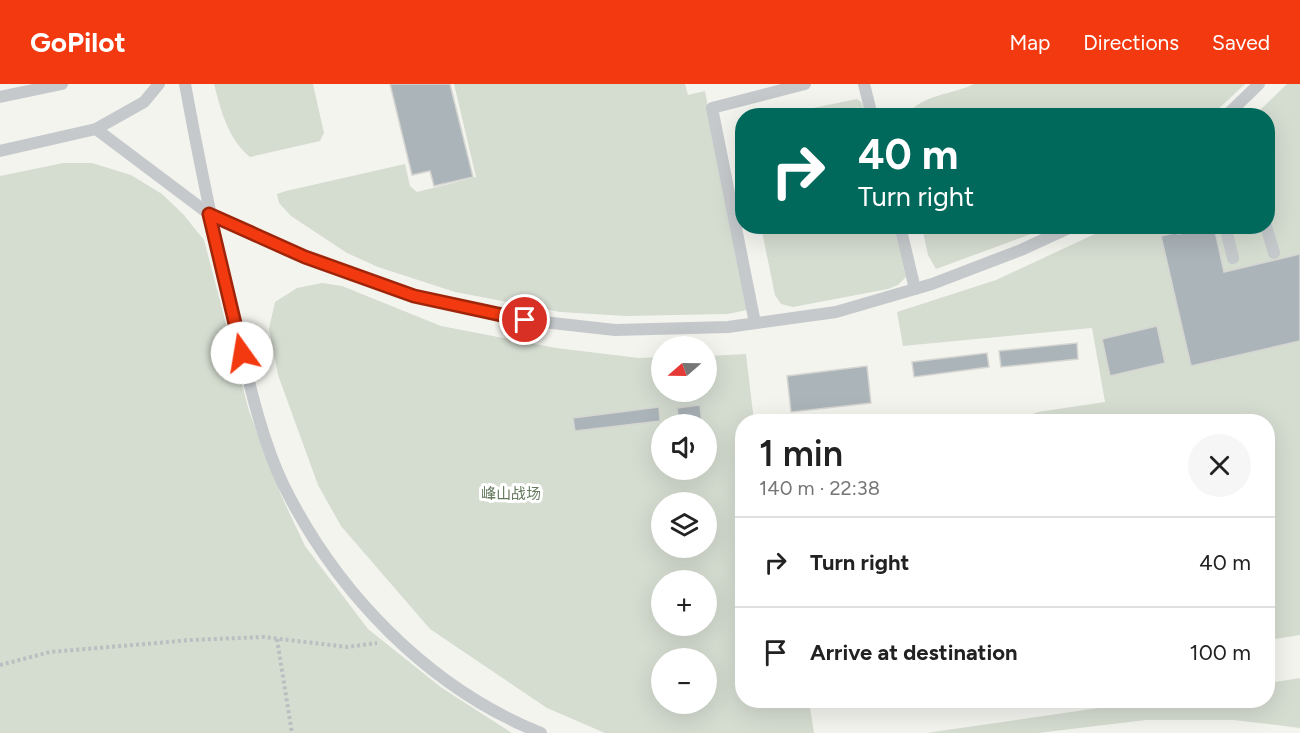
<!DOCTYPE html>
<meta charset="utf-8">
<style>
body{margin:0;font-family:Figtree,"Noto Sans SC",sans-serif;background:#f6f6f6;color:#222;height:100vh;display:flex;flex-direction:column;font-size:22px;white-space:nowrap}
*{box-sizing:border-box;margin:0}
p{font-size:20px;color:#767676}
.icon{flex:none;width:33px;height:33px;fill:none;stroke:currentColor;stroke-width:2;stroke-linecap:round;stroke-linejoin:round}
.map{position:relative;flex:1;overflow:hidden}
.side{position:absolute;left:735px;top:330px;width:540px;height:294px;display:flex;flex-direction:column;background:#fff;border-radius:24px;box-shadow:0 6px 24px #0002}
.side>*{flex:none}
.top-card{position:absolute;left:735px;top:24px;width:540px;height:126px;border-radius:24px;box-shadow:0 6px 24px #0002;background:#00695c;color:#fff;overflow:hidden}
.needle{width:39px;rotate:250deg}
.controls{position:absolute;left:651px;top:252px;display:grid;gap:12px}
.controls a{display:grid;place-items:center;width:66px;height:66px;border-radius:50%;background:#fff;box-shadow:0 6px 24px #0002;font-size:30px}
.pin{position:absolute;display:grid;place-items:center;width:51px;height:51px;color:#fff;margin:-26px;border:3px solid #fff;border-radius:50%;box-shadow:0 2px 6px #0007}
.me{position:absolute;width:66px;margin:-33px;rotate:347deg;stroke-linejoin:round;filter:drop-shadow(0 0 4px #0008)}
.turn{display:flex;align-items:center;gap:21px;height:126px;padding:0 24px;font-size:27px}
.turn .icon{width:78px;height:78px;stroke-width:2.5}
.turn b{display:block;font-size:42px;line-height:51px}
.round{display:grid;place-items:center;flex:none;width:63px;height:63px;border-radius:32px;background:#f6f6f6}
.headline{display:flex;align-items:center;justify-content:space-between;height:102px;padding:0 24px}
h1{font-size:36px;font-weight:600;line-height:45px}
ul{padding:0;list-style:none}
li{display:flex;align-items:center;gap:18px;height:90px;padding:0 24px;border-top:2px solid #e0e0e0}
li div{flex:1}
li b{display:block;font-size:22px}
li em{font-style:normal}
header{display:flex;align-items:center;gap:36px;box-sizing:border-box;height:84px;padding:0 30px;background:#f33910;color:#fff}
header strong{font-size:28px}
nav{display:flex;gap:33px;margin-inline-start:auto;font-size:21px}
.map>svg:first-child{display:block}
.green{fill:#d5dcd0;fill-rule:evenodd}
.building{fill:#abb4b8;stroke:#d5d5d2;stroke-width:1.5}
.lines{fill:none;stroke-linecap:round;stroke-linejoin:round}
.path{stroke:#bcbfc1;stroke-width:4;stroke-dasharray:3 3;stroke-linecap:butt}
.service{stroke:#c6c9cc;stroke-width:12}
.route-casing{stroke:#9e250a;stroke-width:15}
.route{stroke:#f33910;stroke-width:10}
.labels{text-anchor:middle;dominant-baseline:central;stroke-width:6;stroke-linejoin:round;paint-order:stroke}
.park-label{font-size:15px;fill:#667a5f;stroke:#fff}
</style>
<header>
<strong>GoPilot</strong>
<nav><a>Map</a><a>Directions</a><a>Saved</a></nav>
</header>
<div class="map">
<svg width="1300" height="649" viewBox="0 0 1300 649">
<rect width="100%" height="100%" fill="#f4f4ef"/>
<g class="green">
<path d="M214 0H313L324 49 320 57 250 73C228 55 221 27 214 0Z"/>
<polygon points="454,0 685,0 688,11 705,7 747,226 728,230 626,232 560,228 455,208 378,183 347,169 291,132 279,119 277,110 286,107 405,80 410,102 417,108 476,93"/>
<path d="M974 0H1245L1212 31H908C919 11 955 10 974 0Z"/>
<polygon points="1287,0 1300,0 1300,551 1268,556 1268,338 1014,337 1038,328 1105,318 1092,244 903,262 897,228 996,196 1110,143 1268,142 1268,32 1255,31"/>
<polygon points="857,15 861,18 867,32 774,32"/>
<polygon points="63,79 92,79 131,91 162,110 183,130 204,156 249,327 281,411 305,462 368,545 442,604 512,649 0,649 0,92"/>
<polygon points="761,143 894,143 906,193 898,201 888,205 793,223 781,220 775,211"/>
<polygon points="922,143 922,142 1050,143 936,185 928,171"/>
<path d="M322 199 342 202 441 242 556 264 639 274 661 273 662 308H706L707 272 746 270 754 337 742 338V616L809 617 814 649H605L547 624 430 545 341 442 318 401 278 291 269 245 275 218 297 204ZM662 340H706V386H662ZM662 418H706V464H662ZM662 496H706V542H662ZM662 574H706V620H662Z"/>
<polygon points="1300,594 1300,644 1234,636 1146,636 1038,649 926,649 1147,617 1268,616 1268,599"/>
</g>
<g class="building">
<polygon points="390,0 450,0 473,93 434,102 430,87 412,91"/>
<polygon points="1204,142 1214,142 1224,188 1300,170 1300,257 1191,282 1161,152"/>
<polygon points="1157,242 1165,279 1110,292 1102,255"/>
<polygon points="1077,259 1078,275 1001,283 999,267"/>
<polygon points="987,269 989,283 914,293 912,278"/>
<polygon points="867,282 871,319 791,328 787,292"/>
<polygon points="700,321 702,340 679,340 677,324"/>
<polygon points="659,323 660,337 575,347 573,334"/>
</g>
<g class="lines">
<g class="path">
<polyline points="277,555 292,649"/>
<polyline points="0,581 50,568 191,556 264,553 347,563 377,559"/>
</g>
<g class="service">
<path d="M185 0C200 82 217 163 236 244 248 294 261 354 283 400 336 508 428 604 541 649"/>
<polyline points="864,0 872,32"/>
<polyline points="0,13 62,0"/>
<polyline points="1226,32 1259,0"/>
<polyline points="96,45 209,130 305,173 414,212 525,236 615,246 728,243 836,228 932,200 1021,166 1073,142"/>
<polyline points="0,67 96,45 144,18 159,0"/>
<polyline points="900,142 915,205"/>
<polyline points="1225,142 1233,174"/>
<polyline points="1266,142 1274,169"/>
<polyline points="1179,145 1180,142"/>
<polyline points="755,239 712,24 805,0"/>
</g>
</g>
<g class="lines">
<defs>
<polyline id="route" points="242,269 209,130 305,173 414,212 525,236"/>
</defs>
<use href="#route" class="route-casing"/>
<use href="#route" class="route"/>
</g>
<g class="labels">
<g class="park-label">
<text x="511" y="410">峰山战场</text>
</g>
</g>
</svg>
<div class="controls">
<a><svg class="needle" viewBox="-14 -14 28 28"><path d="M0-13l5 13h-10z" fill="#e53935"/><path d="M0 13l5-13h-10z" fill="#767676"/></svg></a>
<a><svg class="icon" aria-label="sound" viewBox="0 0 24 24"><path d="M4 9h4l5-4v14l-5-4H4zM17 9q2 3 0 6"/></svg></a>
<a><svg class="icon" aria-label="layers" viewBox="0 0 24 24"><path d="M12 4l9 5-9 5-9-5zM3 14l9 5 9-5"/></svg></a>
<a>+</a>
<a>−</a>
</div>
<div class="pin" style="left:525px;top:236px;background:#d93025"><svg class="icon" aria-label="arrive" viewBox="0 0 24 24"><path d="M6 21V4h12l-3 4 3 4H6"/></svg></div>
<svg class="me" style="left:242px;top:269px" viewBox="-20 -20 40 40"><circle r="19" fill="#fff"/><path d="M0-13L10 11 0 6-10 11z" fill="#f33910"/></svg>
<div class="top-card">
<div class="turn"><svg class="icon" aria-label="right" viewBox="0 0 24 24"><path d="M7 20v-9h11M14 6l5 5-5 5"/></svg><div><b>40 m</b>Turn right</div></div>
</div>
<section class="side">
<div class="headline"><div><h1>1 min</h1><p>140 m · 22:38</p></div><a class="round"><svg class="icon" aria-label="close" viewBox="0 0 24 24"><path d="M6 6l12 12M18 6L6 18"/></svg></a></div>
<ul>
<li><svg class="icon" aria-label="right" viewBox="0 0 24 24"><path d="M7 20v-9h11M14 6l5 5-5 5"/></svg><div><b>Turn right</b></div><em>40 m</em></li>
<li><svg class="icon" aria-label="arrive" viewBox="0 0 24 24"><path d="M6 21V4h12l-3 4 3 4H6"/></svg><div><b>Arrive at destination</b></div><em>100 m</em></li>
</ul>
</section>
</div>
